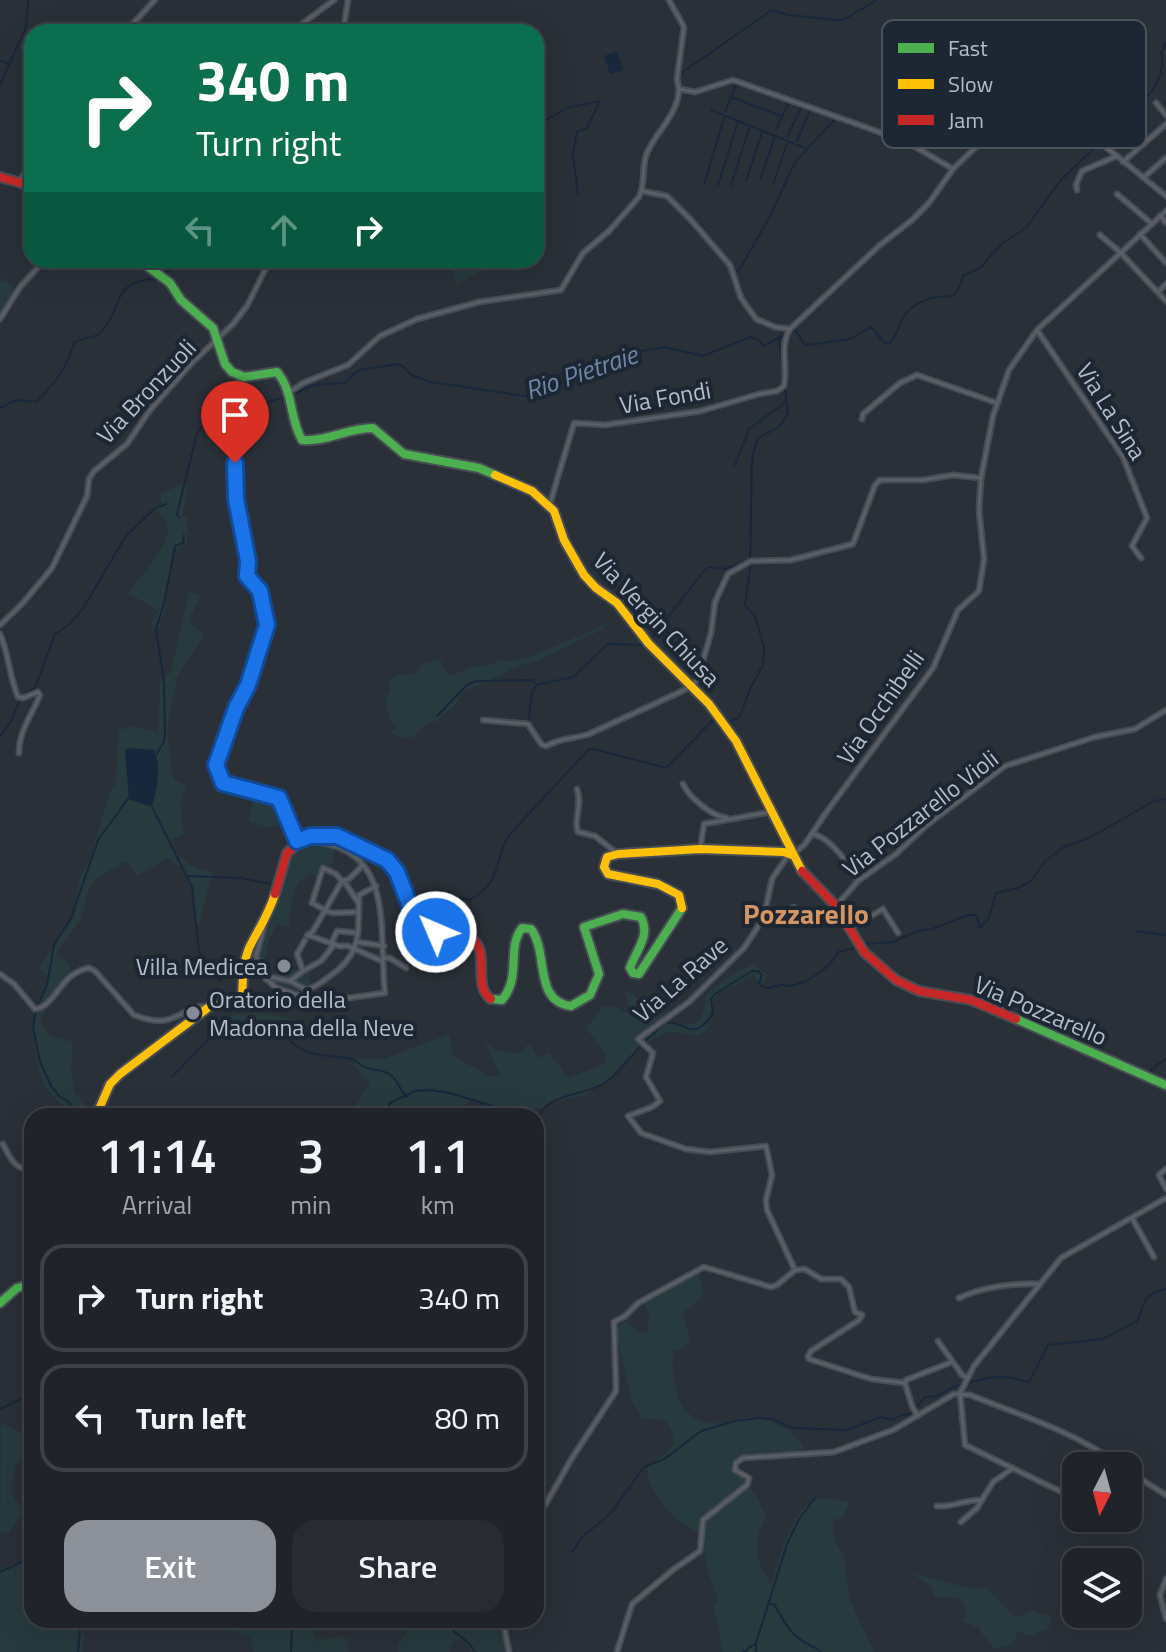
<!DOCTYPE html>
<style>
body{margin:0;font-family:"Titillium Web",sans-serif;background:#282c32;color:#f1f3f6;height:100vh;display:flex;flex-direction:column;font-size:30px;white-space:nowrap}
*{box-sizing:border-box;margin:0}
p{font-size:26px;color:#a2a4a8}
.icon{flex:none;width:44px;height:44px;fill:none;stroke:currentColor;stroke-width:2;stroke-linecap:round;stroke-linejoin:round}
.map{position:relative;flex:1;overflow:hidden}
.details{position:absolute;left:24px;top:1108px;width:520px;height:520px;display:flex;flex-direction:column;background:#20242a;border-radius:24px;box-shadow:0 8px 32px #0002,0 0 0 2px #3d4147}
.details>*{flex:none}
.top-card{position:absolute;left:24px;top:24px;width:520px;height:244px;border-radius:24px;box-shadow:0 8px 32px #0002,0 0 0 2px #3d4147;background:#0b6e4f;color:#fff;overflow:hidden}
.needle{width:52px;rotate:186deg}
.fabs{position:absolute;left:1062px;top:1452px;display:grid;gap:16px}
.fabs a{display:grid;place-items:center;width:80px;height:80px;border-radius:16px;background:#20242a;box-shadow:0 8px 32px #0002,0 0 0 2px #3d4147;font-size:40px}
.pin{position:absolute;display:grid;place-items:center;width:68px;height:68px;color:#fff;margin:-82px -34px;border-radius:50% 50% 50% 0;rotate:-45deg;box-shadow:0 0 8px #0007}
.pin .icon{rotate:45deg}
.me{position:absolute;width:88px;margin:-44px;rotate:315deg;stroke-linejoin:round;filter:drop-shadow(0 0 6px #0008)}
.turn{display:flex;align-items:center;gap:28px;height:168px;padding:0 40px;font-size:36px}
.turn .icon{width:104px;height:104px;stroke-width:2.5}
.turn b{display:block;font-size:56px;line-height:68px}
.lanes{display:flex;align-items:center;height:76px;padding:0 40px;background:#0003;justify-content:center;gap:40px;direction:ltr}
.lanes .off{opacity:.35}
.eta{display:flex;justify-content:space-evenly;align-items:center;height:136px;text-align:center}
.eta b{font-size:48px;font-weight:600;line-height:56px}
.action{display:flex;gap:16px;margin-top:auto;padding:16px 40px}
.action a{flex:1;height:92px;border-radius:24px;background:#8c9099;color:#fff;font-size:32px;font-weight:600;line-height:92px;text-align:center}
.action a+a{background:#282c32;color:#f1f3f6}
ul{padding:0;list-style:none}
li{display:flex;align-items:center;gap:24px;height:108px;margin:0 16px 12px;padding:0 24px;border:4px solid #3d4147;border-radius:24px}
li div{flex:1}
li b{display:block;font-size:30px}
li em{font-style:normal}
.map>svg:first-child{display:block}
.green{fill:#273a3e}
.water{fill:#19273c}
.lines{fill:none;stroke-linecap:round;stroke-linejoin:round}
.stream{stroke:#19273c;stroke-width:2}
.street-casing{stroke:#484c55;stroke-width:7}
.fast-casing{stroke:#484c55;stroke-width:12}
.slow-casing{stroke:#484c55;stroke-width:12}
.jam-casing{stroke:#484c55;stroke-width:12}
.street{stroke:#5a5e66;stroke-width:3}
.fast{stroke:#4caf50;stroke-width:8}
.slow{stroke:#ffc107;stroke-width:8}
.jam{stroke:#c62828;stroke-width:8}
.route-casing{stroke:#114b97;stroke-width:20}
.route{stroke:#1a73e8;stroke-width:14}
.poi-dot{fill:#848b96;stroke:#1d2633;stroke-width:3}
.labels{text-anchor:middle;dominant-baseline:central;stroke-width:8;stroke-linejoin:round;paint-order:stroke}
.street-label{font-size:24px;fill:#b4bcc9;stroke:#1d2633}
.poi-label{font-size:24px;fill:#b4bcc9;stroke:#1d2633;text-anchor:end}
.water-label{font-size:26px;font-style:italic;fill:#6d86a8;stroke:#1d2633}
.quarter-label{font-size:28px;font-weight:bold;fill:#d59563;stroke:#1d2633}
.key{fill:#1d2633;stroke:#4a5360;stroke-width:2}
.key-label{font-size:22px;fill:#b4bcc9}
</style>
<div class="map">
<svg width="1166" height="1652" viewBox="0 0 1166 1652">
<rect width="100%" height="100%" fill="#2a3038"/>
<g class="green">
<polygon points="450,260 486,260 488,267 456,285"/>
<polygon points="4,280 16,289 0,314 0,281"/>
<path d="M186 483V500L182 515 187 519V543L174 551 164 612 159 628 150 624 159 611 128 593C139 578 175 542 167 523 165 517 159 514 156 508L161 504V493Z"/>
<path d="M189 592 201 594 190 618 192 626 205 635 177 677 167 730 172 775 175 780 186 785 180 806 184 834 171 841C183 863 188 867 213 872L199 923 196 924 194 901 186 871 167 858 137 876 126 861 96 879 88 891 81 919 56 954 70 965 67 984 41 1016V1022L50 1036 73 1042 71 1068 74 1091 93 1116H70C64 1104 53 1098 46 1087 36 1073 31 1024 36 1006 38 995 47 990 48 978L39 968 75 915 79 878 90 860 110 791 115 785 119 730 133 726 158 732 160 683 171 672Z"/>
<polygon points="609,623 601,630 540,660 516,667 462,693 456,704 437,721 427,723 412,738 394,736 390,730 397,729 391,722 385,700 391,690 389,682 396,675 414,674 422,664 440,659 448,676 476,666 488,666 499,660 511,661 532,656"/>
<polygon points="255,794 277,802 274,813 278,824 272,828 248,822"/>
<path d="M303 841 335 847 333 861 329 869 322 866 316 876 311 873C292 880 290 910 289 928L276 925 269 940 265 962 274 976C287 968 297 968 310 971L308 976 314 989C287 995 259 981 259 951L290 852Z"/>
<path d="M751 965H755L768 975 764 983 759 985 754 975 718 994 713 1001 707 1030 699 1035 668 1032 656 1037 625 1060 610 1079 583 1096 552 1102 546 1107 526 1111 486 1106 473 1098 463 1108 480 1116H350L370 1083 354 1066V1062L359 1059H383L450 1034 452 1055 489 1076H501L484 1042C496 1051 504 1053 519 1053L530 1043 538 1058 549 1052 568 1078 606 1063 605 1053 586 1028 603 1006 615 1007 626 1013 630 1009 625 992 634 994 641 1006 654 1016 673 1010 669 1020 674 1024C700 1027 703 1020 706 995L730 976Z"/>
<path d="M260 1013C286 1016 309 1025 334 1026 296 1051 260 1030 219 1030L218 1017Z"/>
<path d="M698 1273 703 1289 702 1298 683 1313 690 1340 681 1349 673 1351C671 1384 678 1426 719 1423 730 1423 740 1417 750 1417 767 1417 797 1432 804 1447L801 1454C776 1453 753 1449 731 1464L756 1495 766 1517C751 1546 756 1557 771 1586 779 1563 790 1507 818 1499 829 1496 840 1500 850 1503L842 1518 835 1519 833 1528 835 1540 844 1556 849 1598 874 1652H722L719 1629 713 1607 718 1600 707 1570 703 1537C696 1531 688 1528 681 1522 667 1511 644 1484 648 1465 671 1453 683 1442 664 1420L642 1418 632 1401 616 1333 617 1326 627 1321 638 1333 648 1331 649 1314 643 1303Z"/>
<path d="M1 1423 22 1433 32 1430V1454L16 1465C12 1481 6 1494 21 1505L22 1515 8 1534 0 1531Z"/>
<polygon points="32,1559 32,1620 84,1620 83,1652 0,1652 0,1572 6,1567"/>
<polygon points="911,1573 972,1589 987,1587 1012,1615 1021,1617 1033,1610 1040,1615 1046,1613 1052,1620 1047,1629 1028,1636 1018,1630 1015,1641 1005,1647 994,1648 979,1630 981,1625 976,1627 963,1621 967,1612 961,1600 951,1597 935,1597 930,1585"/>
<polygon points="184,1620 306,1620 317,1641 341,1636 348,1640 348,1652 253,1652 251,1638 223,1628 201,1627"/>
<path d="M412 1620H491C502 1628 505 1639 507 1652H471L464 1640 453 1642 449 1652H398C397 1639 409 1633 412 1620Z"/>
</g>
<g class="water">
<polygon points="617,51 623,70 610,74 604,56"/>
<path d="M128 748 154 750C162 767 157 786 153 804L148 806 129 799 125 750Z"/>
</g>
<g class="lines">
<g class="stream">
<polyline points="0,60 8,64"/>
<polyline points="680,74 772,10 788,15 836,20 843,20 877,0"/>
<polyline points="0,85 26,27 28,0"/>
<polyline points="731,97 781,116"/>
<polyline points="711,110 805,148"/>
<polyline points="725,112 736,85"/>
<polyline points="536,126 567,108 599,101"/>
<polyline points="776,129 789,102"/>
<polyline points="787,137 802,106"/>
<path d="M1102 140C1115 129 1111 125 1119 114 1124 108 1134 106 1141 102 1155 92 1166 68 1161 52L1166 43"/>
<polyline points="797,141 810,110"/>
<polyline points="760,180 775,136"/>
<polyline points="746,181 762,132"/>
<polyline points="773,184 787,144"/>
<polyline points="704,185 724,118"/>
<polyline points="718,185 738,122"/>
<polyline points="731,185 750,126"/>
<polyline points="578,194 573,154 577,132 587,128 600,101"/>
<polyline points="735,272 741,267 770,216 795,162 836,118"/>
<polyline points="164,274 185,260"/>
<path d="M0 408 16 400 36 402C53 386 68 366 74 343 83 336 95 340 102 331 126 303 109 282 159 278"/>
<polyline points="735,465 749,429 787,401"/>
<path d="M179 518 177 514 197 433 205 423 299 392C318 381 325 385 344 383L359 370 398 364 404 367 411 375 431 382 525 396 533 394 551 378 610 356 665 347 703 356 750 337 758 340 764 346 795 329 804 344 809 345 850 339 871 327 885 343 889 344C898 335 899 324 905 315 916 299 936 296 953 296L958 290 963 276 980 268 1001 244 1026 228 1060 181 1098 144"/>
<polyline points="437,716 468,684 477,681 533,680 537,685 573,677 608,644 646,645 704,571 709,567 725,569 749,561"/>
<polyline points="529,723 531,696 536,686"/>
<polyline points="0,736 10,723 22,696 35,688 55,634 71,623 84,607 125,537 154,509 166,504"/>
<polyline points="157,754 164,741 165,734 164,682 156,629 164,603 175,546 183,543 184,535"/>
<polyline points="150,803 192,887 199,952 208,967 221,980"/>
<polyline points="189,876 241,878 270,884"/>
<path d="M424 925 457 901 462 898 470 900C506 879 492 858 511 833L588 750 594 749 666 768 715 718 722 727 740 716 750 689 763 665 764 647 755 616 745 605 750 569 752 459 757 439 780 426 788 413 779 342 781 336"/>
<polyline points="1136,931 1166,935"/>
<polyline points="863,944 893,942 917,931 932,929 968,915 976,915 980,928 989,918 996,893 1018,888 1031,881 1046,860 1064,847 1089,838 1154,801 1166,799"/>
<polyline points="1147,1073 1166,1058"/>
<path d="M172 1077 208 1040 228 1027 288 1038C298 1055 329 1056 347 1058 354 1059 358 1063 363 1066 370 1071 380 1069 387 1073 399 1079 398 1089 407 1097"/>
<polyline points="73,1116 69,1102 60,1097 51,1086 40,1062 33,1027 37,1007 47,985 54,945 71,918 98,840 130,796"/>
<polyline points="385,1116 390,1103 415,1091 429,1090 450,1093 499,1108 537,1114"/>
<path d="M536 1125C541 1092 583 1097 605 1083 623 1070 635 1049 652 1035 657 1032 659 1024 666 1023 686 1020 692 1045 713 1013L711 999 715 994 752 971H758L762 975 759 983C768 993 772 985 783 985 785 985 787 986 789 986 807 984 830 968 838 952L858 947"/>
<polyline points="0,1409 32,1394"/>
<path d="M573 1551 581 1538 610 1514 644 1467 666 1458 701 1431 735 1421 759 1418 772 1419 792 1428 847 1430 881 1417 894 1420 901 1415 910 1414 925 1397C943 1397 942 1391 954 1387 969 1382 988 1376 1004 1377 1013 1377 1021 1381 1029 1382L1048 1345 1103 1339 1137 1321C1147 1301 1140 1296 1166 1289"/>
<polyline points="0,1572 20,1563 32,1553"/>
<path d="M768 1604H774C778 1612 790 1632 797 1637 805 1644 814 1646 821 1652"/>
<polyline points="452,1620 453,1631 469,1643 475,1652"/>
<polyline points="78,1652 81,1620"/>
<polyline points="291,1652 292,1620"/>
<polyline points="743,1652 756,1643 787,1544 799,1519 815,1498"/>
<polyline points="756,1652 756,1643"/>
</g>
<defs>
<g id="street">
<path d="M669 0 684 27 677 79 679 89 695 92 733 80 879 132 912 145 953 169 1018 107 1027 104C1079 118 1124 163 1166 196"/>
<polyline points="125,32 155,0"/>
<polyline points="291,32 334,0"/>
<polyline points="343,32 348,0"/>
<polyline points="1156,103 1166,115"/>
<polyline points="1123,162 1166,124"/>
<polyline points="1143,178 1166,158"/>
<polyline points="19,182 32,162"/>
<polyline points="1077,190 1076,185 1082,171 1117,156"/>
<polyline points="642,191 667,196 691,220 730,265 741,298 756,319 775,327 790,329 880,245 912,220 929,203 953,169"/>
<polyline points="1117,194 1151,223"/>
<polyline points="1160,216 1166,223"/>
<polyline points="1140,234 1166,263"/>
<polyline points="1100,235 1120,252 1166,301"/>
<polyline points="1158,292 1166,284"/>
<polyline points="0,319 20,287 45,260"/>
<polyline points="1037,330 1123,457 1147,518 1132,546 1141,558"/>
<polyline points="238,376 243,398 235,442 236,499 248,561 247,576 260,591 267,625 248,685 236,708 216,765 220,778 228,785 279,798 297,841"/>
<path d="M290 392 303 383 348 365 380 336 417 319 479 302 561 290 583 253 609 231 639 197C646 183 641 167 647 153 657 130 678 115 679 89"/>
<polyline points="862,419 863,414 900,383 917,375 997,403"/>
<path d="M549 507 574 423 605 425 701 411 759 394 777 391 784 386C788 365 779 347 790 329"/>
<polyline points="0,625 22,604 52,568 87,496 89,479 94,471 127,444 150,410 193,362 233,324 247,306 270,260"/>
<path d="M0 634C9 654 9 676 18 697L23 698 38 692 40 695C32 715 19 730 19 753"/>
<path d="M483 720 528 724 541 744 546 746C560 738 574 739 589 734L678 693 692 686 698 678 711 633 715 602 728 574 751 561 791 560 853 544 875 485 880 480H923L953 475 981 478"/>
<path d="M683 784C690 798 711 816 727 818"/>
<path d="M577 789C583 805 573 818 578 832L595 836 618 854"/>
<path d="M813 834C831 838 850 865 858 881"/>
<polyline points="700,849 704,824 770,812"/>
<polyline points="789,854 772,879 764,917 744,948 689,1002 638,1039 653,1053 646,1077 660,1101 652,1107 628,1116 641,1133 686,1149 710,1152 766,1146 772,1175 766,1200 767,1210 795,1270"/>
<polyline points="793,855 805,844 825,814 933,668 958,610 979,591 984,559 979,510 981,478 993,416 1009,370 1037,330 1166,211"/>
<polyline points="344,881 359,904"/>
<polyline points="836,906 858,881 896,854 927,825 1005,766 1095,737 1135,729 1166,710"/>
<polyline points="325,910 312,903 323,868 336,874 342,881"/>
<polyline points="325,911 334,913 359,912"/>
<polyline points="764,917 785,913 794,907 805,916"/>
<path d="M264 927 256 956 266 979 277 988 319 1002 385 993C378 935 397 851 316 842L311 837"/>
<polyline points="850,928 883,909 898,933"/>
<polyline points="308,935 339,946 348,946 382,961"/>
<polyline points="307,936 313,931 342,881 349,879 363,865"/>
<polyline points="357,942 384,946"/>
<polyline points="331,944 337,931 358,933"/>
<polyline points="383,958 390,958 406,968"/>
<polyline points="303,971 321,961 333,946"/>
<path d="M0 974 14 984 35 1009C56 1006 60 973 89 968L95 971 134 1015C144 1019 155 1022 166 1020 181 1017 195 1003 209 1007"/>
<path d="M265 976 290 981 307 990C316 987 323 981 330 976 363 953 358 932 359 895L376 886"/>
<polyline points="290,981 303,971 297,954 305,940"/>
<polyline points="92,1116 97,1108"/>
<path d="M3 1144C11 1160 14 1168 32 1171"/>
<polyline points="1166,1169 1159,1175 1166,1189"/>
<polyline points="1132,1218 1154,1257"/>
<polyline points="795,1270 805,1269 821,1279 841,1279 849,1287 855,1312 862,1315 859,1320 811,1351 808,1356 809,1359 871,1379 905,1383"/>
<path d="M959 1298C982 1287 1014 1283 1040 1284"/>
<polyline points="938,1341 962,1375 968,1378"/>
<polyline points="905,1383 906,1380 952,1362"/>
<polyline points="905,1383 912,1406 918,1416"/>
<polyline points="960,1393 974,1366 1061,1258 1166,1198"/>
<polyline points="960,1393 965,1445 1076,1499"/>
<polyline points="1093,1466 1104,1454"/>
<polyline points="1128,1471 1166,1495"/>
<polyline points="1067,1495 1076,1485"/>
<path d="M937 1506C953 1508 965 1499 982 1500"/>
<polyline points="536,1521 572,1458 616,1391 614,1322 625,1316 638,1303 704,1267 771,1287 777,1285 795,1270"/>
<polyline points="961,1522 977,1508 993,1482 1013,1468"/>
<polyline points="1166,1579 1160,1595 1166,1619"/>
<polyline points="503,1620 509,1652"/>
<path d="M617 1652 632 1604 674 1569 700 1551 703 1520 747 1485 749 1478 735 1470 736 1463 743 1458 834 1452 893 1430 954 1394 970 1395C1020 1415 1078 1433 1121 1466"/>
</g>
<g id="fast">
<path d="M139 260 170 283 181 300 213 328 225 364 232 372 244 377 277 372C294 392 289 418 302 440 327 442 348 428 373 428L404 454 479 468 495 475"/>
<path d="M491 999 502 1000C522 976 506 949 522 928L531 929C549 953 533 1001 571 1006L590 995 599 974 584 927 623 914 641 917C651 936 636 950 630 968L633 973 639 974 682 908"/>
<polyline points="1016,1019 1166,1085"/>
<polyline points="0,1303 17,1288 32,1284"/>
</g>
<g id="slow">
<polyline points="495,475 532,491 554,511 564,540 584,575 596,588 617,603 649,644 709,704 736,741 802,871"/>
<polyline points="682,908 679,895 658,884 608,874 604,867 607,857 618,854 700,849 784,852 792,855"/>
<path d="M96 1116 110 1084 120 1074 209 1007 242 1001C243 983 242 965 249 948 258 930 269 914 275 894"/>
</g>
<g id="jam">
<polyline points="0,177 32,186"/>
<polyline points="802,871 836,906 864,952 896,980 919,991 971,1000 1016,1019"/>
<path d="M275 894 287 853 303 838 337 836 387 860 397 872 420 927C436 931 456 928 470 937 492 951 471 985 491 999"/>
</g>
</defs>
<use href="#street" class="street-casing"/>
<use href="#fast" class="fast-casing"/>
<use href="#slow" class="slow-casing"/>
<use href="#jam" class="jam-casing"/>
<use href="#street" class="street"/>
<use href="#fast" class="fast"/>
<use href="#slow" class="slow"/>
<use href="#jam" class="jam"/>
</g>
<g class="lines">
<defs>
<polyline id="route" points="235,463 236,499 248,561 247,576 260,591 267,625 248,685 236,708 216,765 223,783 279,798 297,841 310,836 337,836 387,860 397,872 416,922 420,927 436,932"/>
</defs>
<use href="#route" class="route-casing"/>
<use href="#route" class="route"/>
</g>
<g class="poi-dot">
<circle cx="284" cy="966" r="8"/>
<circle cx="193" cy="1013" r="8"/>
</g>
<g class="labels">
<g class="street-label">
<text transform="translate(146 391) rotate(-47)">Via Bronzuoli</text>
<text transform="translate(665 397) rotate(-10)">Via Fondi</text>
<text transform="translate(1112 411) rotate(58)">Via La Sina</text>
<text transform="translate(657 619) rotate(47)">Via Vergin Chiusa</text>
<text transform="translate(880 707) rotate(-55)">Via Occhibelli</text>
<text transform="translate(920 813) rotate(-38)">Via Pozzarello Violi</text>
<text transform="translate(680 979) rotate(-41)">Via La Rave</text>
<text transform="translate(1041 1010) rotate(23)">Via Pozzarello</text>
</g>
<g class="poi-label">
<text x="268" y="966">Villa Medicea</text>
<text x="209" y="999" text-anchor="start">Oratorio della<tspan x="209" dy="28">Madonna della Neve</tspan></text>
</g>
<g class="water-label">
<text transform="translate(581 372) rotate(-19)">Rio Pietraie</text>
</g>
<g class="quarter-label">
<text x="806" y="913">Pozzarello</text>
</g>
</g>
<rect x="882" y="20" width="264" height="128" rx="12" class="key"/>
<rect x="898" y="43" width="36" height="10" fill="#4caf50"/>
<rect x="898" y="79" width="36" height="10" fill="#ffc107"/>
<rect x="898" y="115" width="36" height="10" fill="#c62828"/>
<g class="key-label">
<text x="948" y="56">Fast</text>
<text x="948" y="92">Slow</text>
<text x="948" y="128">Jam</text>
</g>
</svg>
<div class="fabs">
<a><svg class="needle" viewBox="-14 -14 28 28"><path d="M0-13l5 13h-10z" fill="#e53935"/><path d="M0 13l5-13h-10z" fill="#a2a4a8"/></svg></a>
<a><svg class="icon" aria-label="layers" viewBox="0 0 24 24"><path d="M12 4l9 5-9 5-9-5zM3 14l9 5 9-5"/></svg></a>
</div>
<div class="pin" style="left:235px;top:463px;background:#d93025"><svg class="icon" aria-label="arrive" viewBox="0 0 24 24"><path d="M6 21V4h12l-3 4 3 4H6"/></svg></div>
<svg class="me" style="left:436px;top:932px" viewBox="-20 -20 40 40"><circle r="17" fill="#1a73e8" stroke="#fff" stroke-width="3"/><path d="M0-11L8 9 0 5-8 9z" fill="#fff"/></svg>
<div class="top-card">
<div class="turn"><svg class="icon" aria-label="right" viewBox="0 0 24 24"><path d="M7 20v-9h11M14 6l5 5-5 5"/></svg><div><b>340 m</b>Turn right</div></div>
<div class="lanes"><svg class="icon off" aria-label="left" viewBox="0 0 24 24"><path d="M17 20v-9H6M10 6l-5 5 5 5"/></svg><svg class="icon off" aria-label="ahead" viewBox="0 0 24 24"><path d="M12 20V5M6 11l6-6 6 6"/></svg><svg class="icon" aria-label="right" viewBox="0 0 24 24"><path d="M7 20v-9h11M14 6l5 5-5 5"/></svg></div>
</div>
<section class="details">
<div class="eta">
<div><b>11:14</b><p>Arrival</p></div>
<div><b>3</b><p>min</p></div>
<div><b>1.1</b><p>km</p></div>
</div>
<ul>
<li><svg class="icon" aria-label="right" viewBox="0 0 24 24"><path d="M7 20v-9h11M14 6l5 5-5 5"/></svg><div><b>Turn right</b></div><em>340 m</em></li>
<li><svg class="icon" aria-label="left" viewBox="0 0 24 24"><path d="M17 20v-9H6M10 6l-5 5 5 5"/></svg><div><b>Turn left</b></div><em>80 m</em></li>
</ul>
<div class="action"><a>Exit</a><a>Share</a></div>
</section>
</div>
